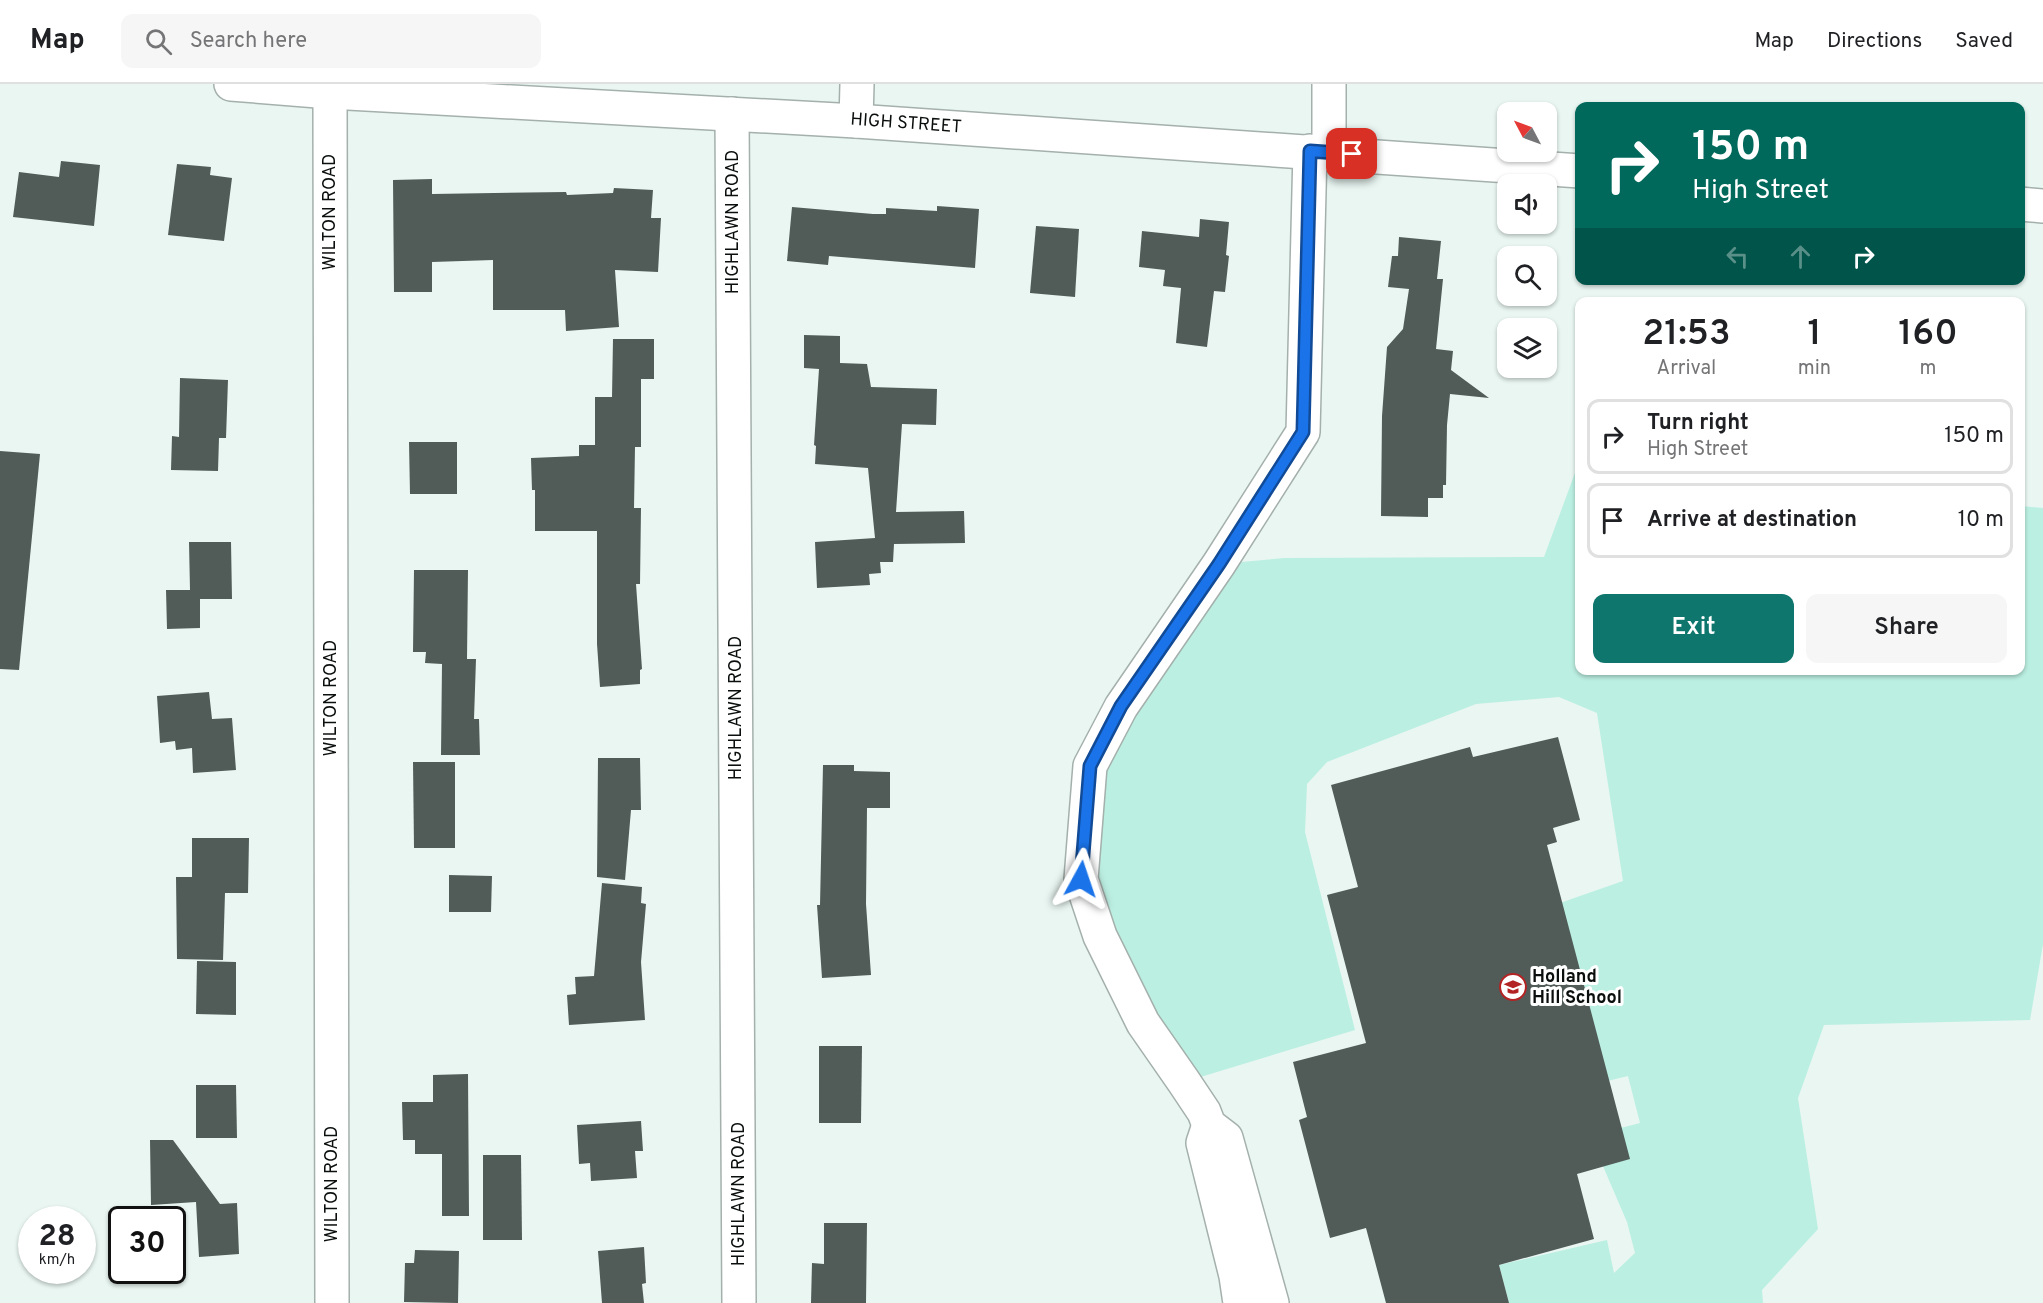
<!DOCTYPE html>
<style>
body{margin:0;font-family:Overpass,sans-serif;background:#f6f6f6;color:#202124;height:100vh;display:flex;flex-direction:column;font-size:22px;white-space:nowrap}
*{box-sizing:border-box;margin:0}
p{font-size:20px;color:#757577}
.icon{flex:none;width:33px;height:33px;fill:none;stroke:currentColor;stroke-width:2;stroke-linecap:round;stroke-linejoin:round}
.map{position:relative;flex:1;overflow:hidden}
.panel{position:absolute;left:1575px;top:213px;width:450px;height:378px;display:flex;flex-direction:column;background:#fff;border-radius:12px;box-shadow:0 2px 4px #0004}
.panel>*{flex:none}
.banner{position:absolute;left:1575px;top:18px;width:450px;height:183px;border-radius:12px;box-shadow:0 2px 4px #0004;background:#00695c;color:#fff;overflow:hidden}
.needle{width:39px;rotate:311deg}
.buttons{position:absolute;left:1497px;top:18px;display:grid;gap:12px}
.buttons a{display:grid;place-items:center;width:60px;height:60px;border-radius:12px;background:#fff;box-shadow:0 2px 4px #0004;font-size:30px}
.speed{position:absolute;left:18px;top:1122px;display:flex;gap:12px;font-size:30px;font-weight:700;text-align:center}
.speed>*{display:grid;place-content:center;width:78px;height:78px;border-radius:50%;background:#fff;box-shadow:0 2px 4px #0004;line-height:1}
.speed small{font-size:15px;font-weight:400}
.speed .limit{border:3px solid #111;border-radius:9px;background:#fff;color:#111}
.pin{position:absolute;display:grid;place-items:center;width:51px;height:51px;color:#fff;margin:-26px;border-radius:12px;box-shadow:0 3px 9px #0006}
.me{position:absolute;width:66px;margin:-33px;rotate:5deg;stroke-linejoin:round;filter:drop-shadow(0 0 4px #0008)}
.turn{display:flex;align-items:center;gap:21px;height:126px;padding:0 18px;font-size:27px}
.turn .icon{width:78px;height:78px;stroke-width:2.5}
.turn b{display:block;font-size:42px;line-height:51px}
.lanes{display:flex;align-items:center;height:57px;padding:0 18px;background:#0003;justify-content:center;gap:30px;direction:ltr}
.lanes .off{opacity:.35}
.eta{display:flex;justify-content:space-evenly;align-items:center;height:102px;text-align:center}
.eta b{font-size:36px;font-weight:600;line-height:42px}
.button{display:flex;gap:12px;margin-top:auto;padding:12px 18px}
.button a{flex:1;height:69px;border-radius:12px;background:#0f766e;color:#fff;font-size:24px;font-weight:600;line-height:69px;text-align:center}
.button a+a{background:#f6f6f6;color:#202124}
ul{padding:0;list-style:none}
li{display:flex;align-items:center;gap:18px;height:75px;margin:0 12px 9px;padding:0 6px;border:3px solid #e0e0e0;border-radius:12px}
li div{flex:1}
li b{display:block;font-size:22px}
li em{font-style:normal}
header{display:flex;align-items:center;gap:36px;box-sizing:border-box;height:84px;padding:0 30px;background:#fff;border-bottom:2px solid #e0e0e0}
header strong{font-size:28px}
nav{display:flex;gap:33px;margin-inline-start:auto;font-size:21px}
.search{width:420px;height:54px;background:#f6f6f6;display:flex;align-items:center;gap:15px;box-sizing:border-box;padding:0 21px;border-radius:12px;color:#757577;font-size:22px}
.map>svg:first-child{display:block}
.green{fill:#bbefe1}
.building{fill:#515c59}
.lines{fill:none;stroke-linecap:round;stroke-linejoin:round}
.minor-casing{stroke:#a4b0ac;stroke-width:36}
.minor{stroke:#fff;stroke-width:33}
.route-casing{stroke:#114b97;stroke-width:15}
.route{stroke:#1a73e8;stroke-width:10}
.labels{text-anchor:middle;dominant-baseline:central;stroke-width:6;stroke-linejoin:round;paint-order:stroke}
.street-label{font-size:18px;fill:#0a0e0d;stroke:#fff}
.poi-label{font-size:18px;font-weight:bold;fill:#0a0e0d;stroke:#fff;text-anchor:start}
</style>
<header>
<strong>Map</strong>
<div class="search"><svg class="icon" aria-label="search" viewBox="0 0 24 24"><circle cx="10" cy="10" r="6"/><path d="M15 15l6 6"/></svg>Search here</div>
<nav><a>Map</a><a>Directions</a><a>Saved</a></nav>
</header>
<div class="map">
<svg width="2043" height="1219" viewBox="0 0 2043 1219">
<rect width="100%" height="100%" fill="#e9f6f2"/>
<polygon class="green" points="1579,378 1580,586 2020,586 2021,422 2043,424 2043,860 2030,936 1824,941 1798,1014 1818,1145 1762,1206 1763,1219 1509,1219 1499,1181 1607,1156 1614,1189 1635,1169 1627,1138 1590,1052 1640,1039 1628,992 1578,1004 1537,827 1623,797 1597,629 1559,613 1476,620 1327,678 1307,700 1305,748 1355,946 1184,998 1100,852 1090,682 1219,480 1285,474 1544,473"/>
<g class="building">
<polygon points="61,77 100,81 94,142 13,133 19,88 59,93"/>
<polygon points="177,80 211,83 210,91 232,94 224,157 168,151"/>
<polygon points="432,95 432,110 566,108 567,111 613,109 614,104 653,106 651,134 661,134 658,188 615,186 619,243 566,247 565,226 493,226 493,176 432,178 432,208 394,208 393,96"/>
<polygon points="937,122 979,125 975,184 829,172 828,181 787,177 792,123 873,130 886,130 886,124 937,127"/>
<polygon points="1200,135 1229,138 1226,171 1229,172 1225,208 1214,207 1207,263 1176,259 1181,204 1163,202 1165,186 1139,183 1142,147 1199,153"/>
<polygon points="1036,142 1079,145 1075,213 1030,209"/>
<polygon points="1399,153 1441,157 1437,195 1443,195 1436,265 1453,267 1451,286 1489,314 1450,310 1447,341 1446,401 1443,401 1443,414 1428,414 1428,433 1381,432 1382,332 1387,263 1403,245 1409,205 1388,203 1392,172 1398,172"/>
<polygon points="804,251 840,252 840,279 867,280 871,303 937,305 936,341 902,340 896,428 964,427 965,459 894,460 893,478 880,478 881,489 869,490 870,501 817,504 815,458 875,454 868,384 815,380 816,362 814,361 819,285 804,284"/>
<polygon points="613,255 654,255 654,295 641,295 641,363 635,363 634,424 641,424 640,500 636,500 642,585 640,586 640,600 600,603 597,560 597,447 535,447 535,406 532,406 531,374 579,372 579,361 595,361 595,313 612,313"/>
<polygon points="180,294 228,296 226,354 219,354 218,387 171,386 172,352 179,353"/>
<polygon points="409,358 457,358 457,410 410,410"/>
<polygon points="0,367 40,370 19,586 0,585"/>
<polygon points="189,458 231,458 232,515 200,515 200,544 167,545 166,506 190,506"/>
<polygon points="414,486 468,486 467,575 476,575 474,635 479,635 480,671 441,671 442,580 425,579 426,568 413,568"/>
<polygon points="209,608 212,635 232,634 236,686 193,689 192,664 176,666 175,657 160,659 157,612"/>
<polygon points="1558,653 1580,736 1553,744 1557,758 1547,761 1630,1075 1577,1090 1594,1155 1499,1181 1509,1219 1386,1219 1366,1144 1330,1154 1299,1036 1307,1033 1293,978 1366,959 1327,811 1358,803 1331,701 1470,663 1473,673"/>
<polygon points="598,674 640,674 641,726 631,726 625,796 597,793"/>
<polygon points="413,678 455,678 455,764 414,764"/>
<polygon points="823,681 854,681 854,687 890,688 890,724 867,724 866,820 871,891 822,894 817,821 820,821"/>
<polygon points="192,754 249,754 248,809 225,809 223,876 177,875 176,793 192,793"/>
<polygon points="449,791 492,792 491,828 449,828"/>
<polygon points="602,799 642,803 641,819 646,820 641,878 645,936 569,941 567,911 576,910 575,893 594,892"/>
<polygon points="197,877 236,878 236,931 196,930"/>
<polygon points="819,962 862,962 861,1039 819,1039"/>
<polygon points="468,990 469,1132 442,1132 442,1070 415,1070 415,1056 403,1056 402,1018 433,1018 433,991"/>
<polygon points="196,1001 236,1001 237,1054 196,1054"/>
<polygon points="641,1037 643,1067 635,1067 637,1094 591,1097 590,1079 579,1080 577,1041"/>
<polygon points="150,1056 173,1056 220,1120 237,1119 239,1170 199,1173 196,1118 151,1121"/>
<polygon points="483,1071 521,1071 522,1156 483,1156"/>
<polygon points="824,1139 867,1139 866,1219 811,1219 812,1179 824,1180"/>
<polygon points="644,1163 646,1199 642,1200 644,1219 602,1219 598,1167"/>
<polygon points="415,1166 459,1167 458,1219 404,1218 405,1179 414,1179"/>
</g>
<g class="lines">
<defs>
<g id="minor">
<polyline points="231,0 330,8 856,37 1580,87"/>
<polyline points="1329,0 1329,68"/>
<polyline points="330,8 332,1219"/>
<polyline points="732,30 739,1219"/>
<polyline points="856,37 857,0"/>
<polyline points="2020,120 2043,122"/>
<polyline points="1209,1041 1203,1059 1236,1192 1240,1219"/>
<polyline points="1272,1219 1226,1054 1209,1041 1204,1028 1184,998 1143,939 1100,852 1081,795 1090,682 1121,623 1219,480 1303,348 1310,67"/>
</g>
</defs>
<use href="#minor" class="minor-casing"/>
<use href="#minor" class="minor"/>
</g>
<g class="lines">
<defs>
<polyline id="route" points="1081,795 1090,682 1121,622 1219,480 1303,348 1310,67 1352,70"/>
</defs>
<use href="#route" class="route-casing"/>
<use href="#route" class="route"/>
</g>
<defs>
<symbol id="school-ring" viewBox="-11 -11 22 22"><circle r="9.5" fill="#fff" stroke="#b32323" stroke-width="1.5"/><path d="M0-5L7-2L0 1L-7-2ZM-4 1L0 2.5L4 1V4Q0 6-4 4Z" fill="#b32323"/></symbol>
</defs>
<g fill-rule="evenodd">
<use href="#school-ring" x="1498" y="888" width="30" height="30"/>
</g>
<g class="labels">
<g class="street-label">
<text transform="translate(906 40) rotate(4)">HIGH STREET</text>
<text transform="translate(330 128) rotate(-90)">WILTON ROAD</text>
<text transform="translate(733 138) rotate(-90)">HIGHLAWN ROAD</text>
<text transform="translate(331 614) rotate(-90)">WILTON ROAD</text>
<text transform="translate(736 624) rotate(-90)">HIGHLAWN ROAD</text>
<text transform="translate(332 1100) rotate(-90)">WILTON ROAD</text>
<text transform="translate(739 1110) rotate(-90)">HIGHLAWN ROAD</text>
</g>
<g class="poi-label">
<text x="1532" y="893">Holland<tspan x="1532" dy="21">Hill School</tspan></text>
</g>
</g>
</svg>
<div class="buttons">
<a><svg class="needle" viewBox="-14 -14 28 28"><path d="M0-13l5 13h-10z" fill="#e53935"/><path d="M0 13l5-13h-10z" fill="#757577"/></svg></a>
<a><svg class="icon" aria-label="sound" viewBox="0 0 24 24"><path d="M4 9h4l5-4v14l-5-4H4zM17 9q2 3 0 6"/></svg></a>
<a><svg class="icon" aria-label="search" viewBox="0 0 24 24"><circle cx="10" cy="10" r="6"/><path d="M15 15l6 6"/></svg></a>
<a><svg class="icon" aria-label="layers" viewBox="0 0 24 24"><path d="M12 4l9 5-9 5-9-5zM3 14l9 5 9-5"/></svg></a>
</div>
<div class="speed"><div>28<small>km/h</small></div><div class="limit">30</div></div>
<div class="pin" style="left:1352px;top:70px;background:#d93025"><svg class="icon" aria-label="arrive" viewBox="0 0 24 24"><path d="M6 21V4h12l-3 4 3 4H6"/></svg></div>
<svg class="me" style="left:1081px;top:795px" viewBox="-20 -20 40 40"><path d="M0-17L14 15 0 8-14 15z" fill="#1a73e8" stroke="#fff" stroke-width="4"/></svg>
<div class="banner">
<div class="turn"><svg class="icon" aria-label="right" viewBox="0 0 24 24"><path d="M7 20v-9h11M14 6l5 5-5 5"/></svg><div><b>150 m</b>High Street</div></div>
<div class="lanes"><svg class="icon off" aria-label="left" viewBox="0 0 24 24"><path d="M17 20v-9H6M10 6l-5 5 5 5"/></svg><svg class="icon off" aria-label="ahead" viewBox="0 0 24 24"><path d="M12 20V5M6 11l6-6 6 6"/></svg><svg class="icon" aria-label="right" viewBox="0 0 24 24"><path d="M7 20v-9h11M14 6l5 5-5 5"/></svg></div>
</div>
<section class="panel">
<div class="eta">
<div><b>21:53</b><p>Arrival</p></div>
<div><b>1</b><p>min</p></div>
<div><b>160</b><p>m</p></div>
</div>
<ul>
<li><svg class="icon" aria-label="right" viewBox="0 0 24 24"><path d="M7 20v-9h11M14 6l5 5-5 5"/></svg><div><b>Turn right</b><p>High Street</p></div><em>150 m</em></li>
<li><svg class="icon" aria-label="arrive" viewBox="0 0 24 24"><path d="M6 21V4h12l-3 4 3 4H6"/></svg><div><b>Arrive at destination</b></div><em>10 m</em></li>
</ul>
<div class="button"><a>Exit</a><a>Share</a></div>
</section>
</div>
